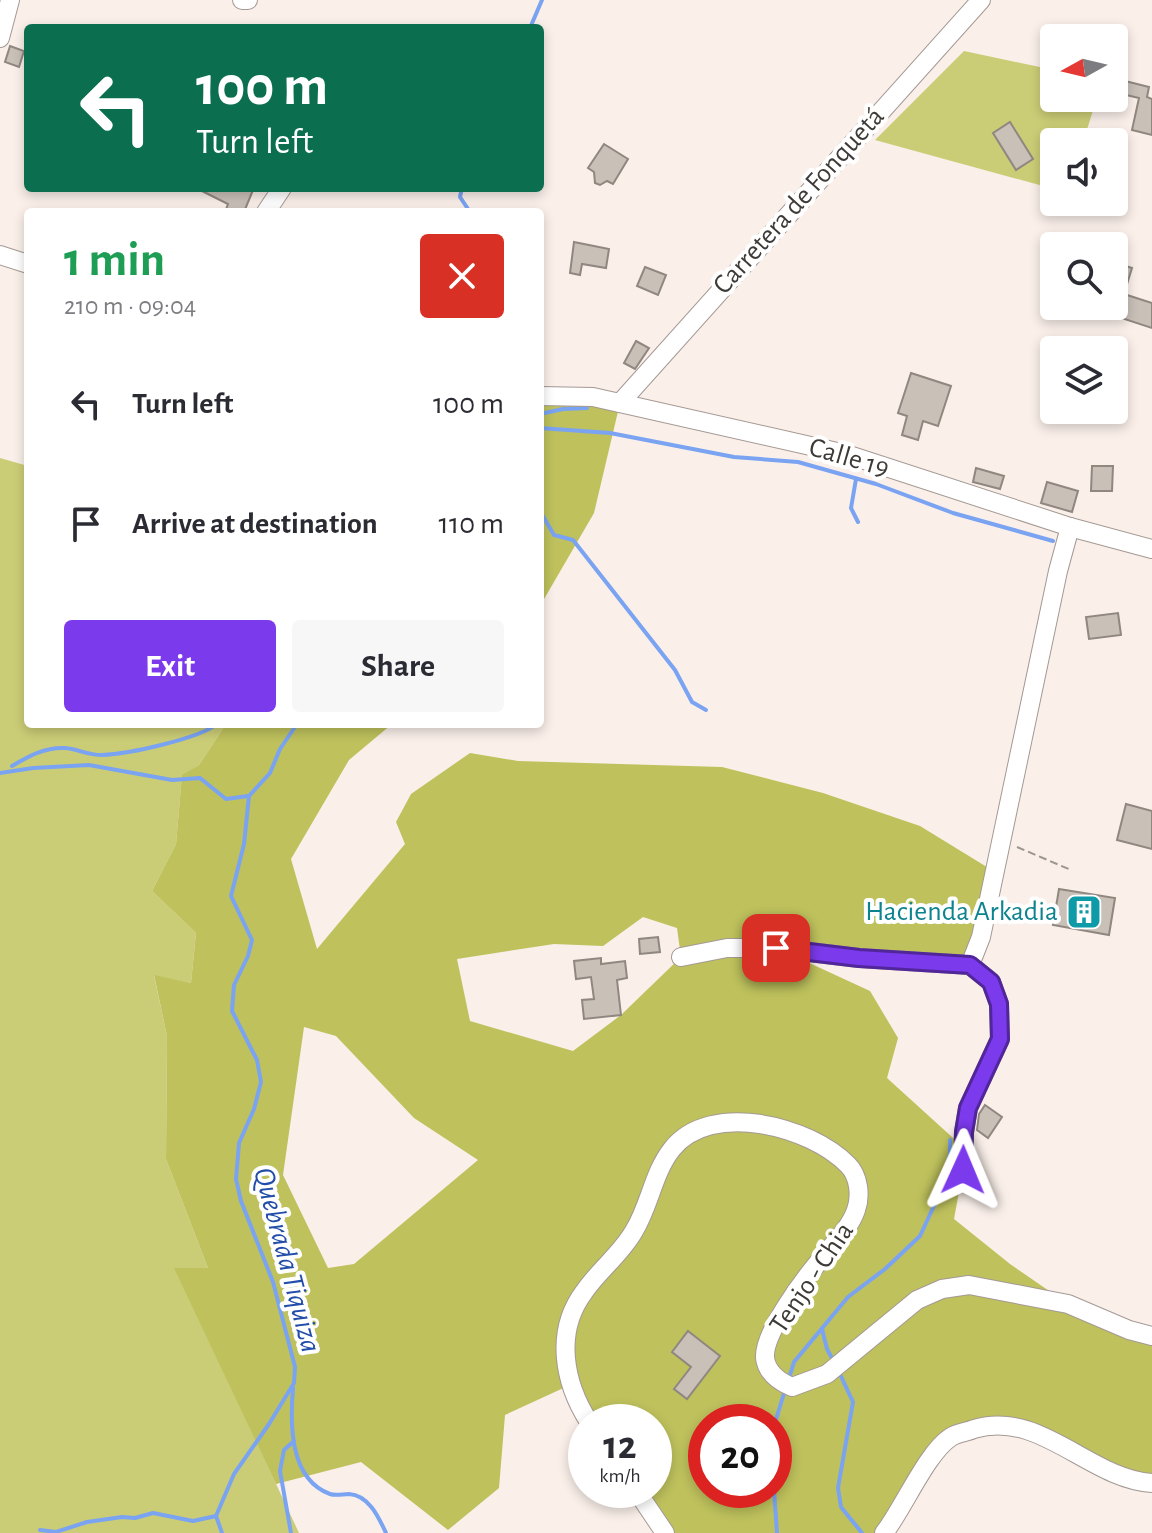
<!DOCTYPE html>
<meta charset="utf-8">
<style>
body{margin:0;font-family:"Alegreya Sans",sans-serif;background:#f7f7f7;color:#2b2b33;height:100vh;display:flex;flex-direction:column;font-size:30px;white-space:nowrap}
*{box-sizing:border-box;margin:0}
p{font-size:26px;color:#7c7c81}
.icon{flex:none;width:44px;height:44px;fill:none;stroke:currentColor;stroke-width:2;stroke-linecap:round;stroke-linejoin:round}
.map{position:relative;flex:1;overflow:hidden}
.sheet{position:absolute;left:24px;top:208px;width:520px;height:520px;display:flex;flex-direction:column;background:#fff;border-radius:8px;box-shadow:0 4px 12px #0003}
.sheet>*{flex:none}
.guide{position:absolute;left:24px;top:24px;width:520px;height:168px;border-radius:8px;box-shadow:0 4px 12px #0003;background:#0b6e4f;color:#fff;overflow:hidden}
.needle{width:52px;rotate:262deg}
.tools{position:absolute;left:1040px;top:24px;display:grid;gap:16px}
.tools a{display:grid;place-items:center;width:88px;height:88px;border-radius:8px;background:#fff;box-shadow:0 4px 12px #0003;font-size:40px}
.speed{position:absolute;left:568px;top:1404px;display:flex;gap:16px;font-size:40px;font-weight:700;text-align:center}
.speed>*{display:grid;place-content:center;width:104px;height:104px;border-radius:50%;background:#fff;box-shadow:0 4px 12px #0003;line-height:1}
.speed small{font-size:20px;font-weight:400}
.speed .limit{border:12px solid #d22;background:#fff;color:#111}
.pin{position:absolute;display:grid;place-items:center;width:68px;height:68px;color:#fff;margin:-34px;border-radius:16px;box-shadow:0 4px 12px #0006}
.me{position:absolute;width:88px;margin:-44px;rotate:1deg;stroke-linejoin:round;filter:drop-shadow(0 0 6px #0008)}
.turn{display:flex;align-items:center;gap:28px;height:168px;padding:0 40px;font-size:36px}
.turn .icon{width:104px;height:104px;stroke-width:2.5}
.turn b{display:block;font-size:56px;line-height:68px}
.round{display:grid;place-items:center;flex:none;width:84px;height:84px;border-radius:8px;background:#f7f7f7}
.head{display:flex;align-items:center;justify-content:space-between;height:136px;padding:0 40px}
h1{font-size:48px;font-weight:700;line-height:60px;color:#1e9e55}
.primary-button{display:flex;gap:16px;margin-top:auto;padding:16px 40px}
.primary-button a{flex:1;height:92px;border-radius:8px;background:#7c3aed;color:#fff;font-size:32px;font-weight:700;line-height:92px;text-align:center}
.primary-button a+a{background:#f7f7f7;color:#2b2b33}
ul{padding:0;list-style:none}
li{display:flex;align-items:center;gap:24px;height:120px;padding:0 40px}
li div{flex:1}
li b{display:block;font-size:30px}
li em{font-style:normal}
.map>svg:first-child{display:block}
.green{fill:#cbcd76}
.forest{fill:#bec15c;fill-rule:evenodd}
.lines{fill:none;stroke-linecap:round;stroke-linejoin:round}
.stream{stroke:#7aa3f2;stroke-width:4}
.building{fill:#c9c0b8;stroke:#908780;stroke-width:2}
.minor-casing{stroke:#a49994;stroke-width:20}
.path{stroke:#9c9590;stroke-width:2;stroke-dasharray:8 4;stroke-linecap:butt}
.minor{stroke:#fff;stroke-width:18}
.route-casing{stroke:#51269a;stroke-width:20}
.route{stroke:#7c3aed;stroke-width:14}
.labels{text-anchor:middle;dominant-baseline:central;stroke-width:8;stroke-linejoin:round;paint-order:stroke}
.street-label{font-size:28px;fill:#3e3a37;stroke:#fff}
.culture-label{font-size:28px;fill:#0d838f;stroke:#fff;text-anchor:end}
.water-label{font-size:30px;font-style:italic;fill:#224ea9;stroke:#fff}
</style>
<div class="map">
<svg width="1152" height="1533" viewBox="0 0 1152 1533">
<rect width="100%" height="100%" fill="#faefe9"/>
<g class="green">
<polygon points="964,51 1054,70 1054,98 1097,98 1083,142 1054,142 1054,189 875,140"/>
<polygon points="0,458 28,466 28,724 226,724 199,765 182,776 176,844 152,891 196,933 191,983 154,976 167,1036 166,1159 208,1268 175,1268 299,1533 0,1533"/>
</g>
<g class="forest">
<polygon points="540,396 620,403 594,513 540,606"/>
<path d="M226 724H392L349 760 291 859 317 949 405 844 396 822 411 794 470 753 518 761 722 767 823 793 920 826 995 872 970 965 779 949 870 991 898 1038 887 1078 963 1147V1170L954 1219 1010 1264 1068 1304 1152 1336V1483L1025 1429 951 1436 884 1533H665L636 1490H654V1422H589L570 1385 505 1415 499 1488 448 1530 361 1462 276 1484 174 1268H208L166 1159 167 1036 154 975 191 983 196 933 152 891 176 844 182 775 199 765ZM643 917 677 928 681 957 621 1015 573 1051 470 1021 457 959 554 944 603 946ZM304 1027 336 1036 414 1118 478 1160 354 1264 328 1268 283 1175ZM706 1422H774V1490H706Z"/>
</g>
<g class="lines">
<g class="stream">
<polyline points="530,28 542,0"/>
<polyline points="462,188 460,197 470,212"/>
<polyline points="540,414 563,409 587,408"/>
<polyline points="540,428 610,433 734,457 798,462 876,484 953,513 1053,541"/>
<polyline points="856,479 851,508 858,522"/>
<polyline points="540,511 554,535 573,540 675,670 692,702 706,710"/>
<path d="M12 766C29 756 45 747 65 748 78 749 87 755 102 755 128 754 198 739 217 724"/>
<polyline points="0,773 33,768 89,765 172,780 200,778 226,799 248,796"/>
<polyline points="822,1329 827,1349 833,1360"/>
<polyline points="839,1372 853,1402 838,1488 841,1507 862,1533"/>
<polyline points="789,1378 794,1362 848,1297 885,1269 920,1236 939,1195 950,1154 950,1140"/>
<path d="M293 1388C290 1423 289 1479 330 1494 336 1496 343 1494 349 1494 369 1495 379 1518 386 1533"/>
<polyline points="774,1426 785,1390"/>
<polyline points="774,1490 777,1533"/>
<polyline points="40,1530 56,1532 87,1522 122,1517 135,1518 153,1513 193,1521 216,1516"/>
<polyline points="222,1533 216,1516 234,1474 269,1424 294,1383 295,1367 273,1282 241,1201 236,1179 239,1143 254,1109 261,1082 257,1060 232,1011 234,985 248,956 252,940 231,896 244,844 249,796 270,773 280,749 297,724"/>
<polyline points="291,1533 280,1471 284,1450 294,1441"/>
</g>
</g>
<g class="building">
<polygon points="10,46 24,51 19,67 5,62"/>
<polygon points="1125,81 1149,87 1147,97 1152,99 1152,135 1132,130 1139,98 1122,94"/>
<polygon points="1010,122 1033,159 1016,170 993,133"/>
<polygon points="604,144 628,159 613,184 607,181 600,185 595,183 594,172 588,168"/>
<polygon points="196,188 247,188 253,190 244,212 225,212 228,204"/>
<polygon points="574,242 609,249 606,268 582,264 580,275 570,273"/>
<polygon points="1116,263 1132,268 1124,294 1152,303 1152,328 1091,308 1091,306 1114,306"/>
<polygon points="645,267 666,275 658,295 637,286"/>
<polygon points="636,341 649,348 635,369 624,363"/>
<polygon points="911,373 951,386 938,426 923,421 918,440 902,435 907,416 898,413"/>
<polygon points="1092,466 1113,466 1112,491 1091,491"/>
<polygon points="976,468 1004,476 1000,489 973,482"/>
<polygon points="1047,482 1078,491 1072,512 1041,503"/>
<polygon points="1118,613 1121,635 1089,639 1086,617"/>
<polygon points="1126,804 1152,811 1152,849 1117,840"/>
<polygon points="1059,889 1115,898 1109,935 1053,925"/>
<polygon points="658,937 660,952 640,954 639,939"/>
<polygon points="601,958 601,964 625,961 627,978 617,980 621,1015 584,1019 582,1000 594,999 591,977 576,979 574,961"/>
<polygon points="985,1105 1002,1117 988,1138 977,1130 979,1114"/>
<polygon points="688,1331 720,1356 687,1399 674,1389 691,1367 672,1352"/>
</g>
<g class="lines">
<defs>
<g id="minor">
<polyline points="242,0 248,0"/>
<polyline points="0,38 10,0"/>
<polyline points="266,212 282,188"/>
<polyline points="0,255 28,264"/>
<polyline points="540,396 593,397 846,454 1070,527 1152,549"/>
<polyline points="620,403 981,0"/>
<polyline points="681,957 727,948 776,948 859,958 970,965 991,982 999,1004 1000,1039 968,1108 964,1132 963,1170"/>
<polyline points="970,965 981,937 1058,571 1070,527"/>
<path d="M589 1422C564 1383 554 1332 584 1292 599 1270 621 1254 634 1231 650 1205 653 1173 672 1149 711 1100 810 1126 848 1165 859 1176 861 1196 856 1210 850 1228 833 1244 821 1259 805 1278 763 1333 765 1358 767 1373 780 1382 792 1387L827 1374 917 1300 942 1289 969 1285 1068 1304 1129 1330 1152 1336"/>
<polyline points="636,1490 665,1533"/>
<path d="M884 1533C903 1509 927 1452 951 1437 957 1433 967 1432 974 1429 1040 1409 1089 1479 1152 1483"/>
</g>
</defs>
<use href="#minor" class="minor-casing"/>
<polyline class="path" points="1017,847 1071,870"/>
<use href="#minor" class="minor"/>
</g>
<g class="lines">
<defs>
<polyline id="route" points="776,948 859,958 970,965 991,982 999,1004 1000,1039 968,1108 964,1132 963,1170"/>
</defs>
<use href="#route" class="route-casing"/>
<use href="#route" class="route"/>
</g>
<defs>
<symbol id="building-square" viewBox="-11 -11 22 22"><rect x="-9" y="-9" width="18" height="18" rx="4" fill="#0f9aa8" stroke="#fff"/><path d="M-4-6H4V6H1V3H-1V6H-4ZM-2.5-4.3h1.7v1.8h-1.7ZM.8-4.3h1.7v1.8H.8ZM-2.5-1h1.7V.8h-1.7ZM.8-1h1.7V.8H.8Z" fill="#fff"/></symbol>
</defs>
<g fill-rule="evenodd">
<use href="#building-square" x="1064" y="892" width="40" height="40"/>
</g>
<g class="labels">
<g class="street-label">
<text transform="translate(799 201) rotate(-48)">Carretera de Fonquetá</text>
<text transform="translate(849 458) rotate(16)">Calle 19</text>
<text transform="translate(812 1278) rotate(-56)">Tenjo - Chia</text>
</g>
<g class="culture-label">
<text x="1058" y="912">Hacienda Arkadia</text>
</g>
<g class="water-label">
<text transform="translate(287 1260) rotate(75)">Quebrada Tiquiza</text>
</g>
</g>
</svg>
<div class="tools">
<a><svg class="needle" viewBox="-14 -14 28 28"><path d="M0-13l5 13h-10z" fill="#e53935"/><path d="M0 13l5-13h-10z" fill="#7c7c81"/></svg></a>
<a><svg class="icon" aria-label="sound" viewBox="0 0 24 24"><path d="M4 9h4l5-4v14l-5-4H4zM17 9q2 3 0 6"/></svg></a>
<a><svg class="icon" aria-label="search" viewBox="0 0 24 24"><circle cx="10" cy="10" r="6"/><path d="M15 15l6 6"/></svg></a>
<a><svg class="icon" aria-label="layers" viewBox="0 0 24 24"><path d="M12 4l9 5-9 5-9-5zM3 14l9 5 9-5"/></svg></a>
</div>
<div class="speed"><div>12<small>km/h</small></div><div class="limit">20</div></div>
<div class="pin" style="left:776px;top:948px;background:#d93025"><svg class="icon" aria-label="arrive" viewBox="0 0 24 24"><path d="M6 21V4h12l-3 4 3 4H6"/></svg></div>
<svg class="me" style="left:963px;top:1170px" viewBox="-20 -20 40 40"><path d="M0-17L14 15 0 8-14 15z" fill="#7c3aed" stroke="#fff" stroke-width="4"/></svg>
<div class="guide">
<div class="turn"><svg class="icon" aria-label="left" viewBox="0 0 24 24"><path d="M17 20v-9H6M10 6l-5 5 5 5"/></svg><div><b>100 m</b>Turn left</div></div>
</div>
<section class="sheet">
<div class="head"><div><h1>1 min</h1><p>210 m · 09:04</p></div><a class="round" style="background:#d93025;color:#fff"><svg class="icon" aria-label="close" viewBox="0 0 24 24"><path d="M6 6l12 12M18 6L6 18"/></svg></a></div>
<ul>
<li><svg class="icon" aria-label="left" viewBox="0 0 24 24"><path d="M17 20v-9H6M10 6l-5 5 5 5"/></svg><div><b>Turn left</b></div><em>100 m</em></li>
<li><svg class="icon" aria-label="arrive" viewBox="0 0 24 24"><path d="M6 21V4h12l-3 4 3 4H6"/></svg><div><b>Arrive at destination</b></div><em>110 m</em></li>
</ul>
<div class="primary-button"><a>Exit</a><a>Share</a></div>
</section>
</div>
